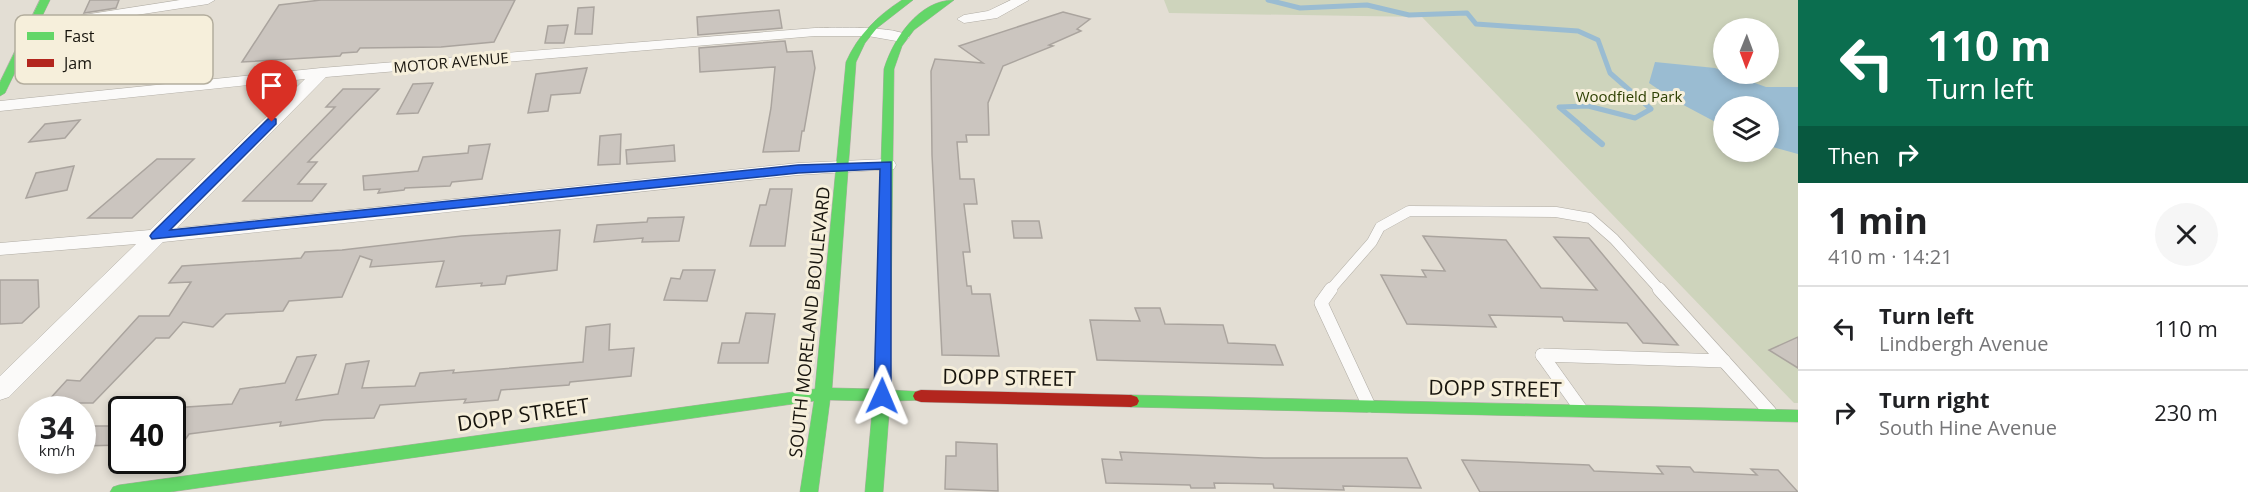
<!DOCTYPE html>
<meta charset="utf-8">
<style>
body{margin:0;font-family:"Open Sans",sans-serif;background:#f6f6f6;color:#202124;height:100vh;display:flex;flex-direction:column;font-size:22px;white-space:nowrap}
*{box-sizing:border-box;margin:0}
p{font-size:20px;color:#757577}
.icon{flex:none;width:33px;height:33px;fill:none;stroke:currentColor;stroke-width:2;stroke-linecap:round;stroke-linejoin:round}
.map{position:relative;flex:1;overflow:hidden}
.side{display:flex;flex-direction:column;background:#fff;width:450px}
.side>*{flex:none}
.guide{background:#0b6e4f;color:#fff;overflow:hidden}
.needle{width:39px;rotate:181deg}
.tools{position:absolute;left:1713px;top:18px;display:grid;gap:12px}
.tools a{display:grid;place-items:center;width:66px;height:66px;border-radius:50%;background:#fff;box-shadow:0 3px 9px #0003;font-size:30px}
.speed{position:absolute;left:18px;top:396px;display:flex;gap:12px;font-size:30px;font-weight:700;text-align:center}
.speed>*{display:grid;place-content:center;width:78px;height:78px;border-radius:50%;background:#fff;box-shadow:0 3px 9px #0003;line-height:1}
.speed small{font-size:15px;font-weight:400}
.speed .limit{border:3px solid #111;border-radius:9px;background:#fff;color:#111}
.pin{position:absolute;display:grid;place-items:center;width:51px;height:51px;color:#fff;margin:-62px -26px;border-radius:50% 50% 50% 0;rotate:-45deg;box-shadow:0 0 6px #0007}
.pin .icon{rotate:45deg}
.me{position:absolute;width:66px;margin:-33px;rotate:1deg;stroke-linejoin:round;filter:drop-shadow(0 0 4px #0008)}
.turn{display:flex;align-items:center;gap:21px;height:126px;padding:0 30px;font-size:27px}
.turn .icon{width:78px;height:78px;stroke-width:2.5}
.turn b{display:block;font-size:42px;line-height:51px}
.then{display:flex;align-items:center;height:57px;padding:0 30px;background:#0003;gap:12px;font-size:22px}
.round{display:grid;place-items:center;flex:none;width:63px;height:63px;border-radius:32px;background:#f6f6f6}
.overview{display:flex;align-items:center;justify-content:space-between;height:102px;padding:0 30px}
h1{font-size:36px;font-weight:700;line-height:45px}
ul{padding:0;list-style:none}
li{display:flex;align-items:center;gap:18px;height:84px;padding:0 30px;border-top:2px solid #e0e0e0}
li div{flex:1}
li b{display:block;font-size:22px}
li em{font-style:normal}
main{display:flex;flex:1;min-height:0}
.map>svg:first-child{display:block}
.green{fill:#ced4bc;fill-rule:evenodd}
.water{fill:#9abcd2}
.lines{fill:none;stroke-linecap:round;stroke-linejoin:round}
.stream-far1{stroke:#9abcd2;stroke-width:5}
.stream{stroke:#9abcd2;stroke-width:6}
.building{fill:#cbc5bf;stroke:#aaa49e;stroke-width:1.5}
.lane-far1-casing{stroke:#b0aca4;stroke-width:11}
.lane-casing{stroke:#b0aca4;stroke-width:14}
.street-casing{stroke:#b0aca4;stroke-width:1}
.fast-casing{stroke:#b0aca4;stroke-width:1}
.jam-casing{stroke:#b0aca4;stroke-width:1}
.lane-far1{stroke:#fbfaf9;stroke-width:10}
.lane{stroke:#fbfaf9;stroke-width:13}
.street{fill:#fbfaf9;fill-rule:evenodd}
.fast{fill:#63d668;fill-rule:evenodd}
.jam{fill:#b3261e;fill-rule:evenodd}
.route{fill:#2563eb;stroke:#184099;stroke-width:1.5}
.labels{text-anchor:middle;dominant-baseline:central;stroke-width:6;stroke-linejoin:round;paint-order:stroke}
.far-street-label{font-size:15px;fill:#17140d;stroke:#f6efdb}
.far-park-label{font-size:15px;fill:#2e4003;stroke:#f6efdb}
.street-label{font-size:18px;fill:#17140d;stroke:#f6efdb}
.near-street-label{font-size:21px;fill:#17140d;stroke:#f6efdb}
.key{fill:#f6efdb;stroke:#b3ad9d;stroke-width:1.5}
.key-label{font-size:16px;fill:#17140d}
</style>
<main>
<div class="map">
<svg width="1798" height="492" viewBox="0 0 1798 492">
<rect width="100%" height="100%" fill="#e3ded4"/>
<path class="green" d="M1164 0H1798V403H1794L1422 17 1169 13ZM1724 28H1768V74H1724ZM1724 106H1768V152H1724Z"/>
<polygon class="water" points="1655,62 1715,68 1723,71 1724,74 1730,74 1766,87 1798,87 1798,154 1769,146 1768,106 1724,106 1723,126 1674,100 1649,83"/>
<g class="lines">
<polyline class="stream-far1" points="1268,0 1300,8 1367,5 1409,15 1467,13 1476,24 1578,31 1598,40 1610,73 1651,109 1635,118 1588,106 1559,107 1585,129"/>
<polyline class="stream" points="1583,128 1602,144"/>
</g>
<g class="building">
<polygon points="90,0 119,0 116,8 84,13"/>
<polygon points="321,0 515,0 494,42 441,47 360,48 357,52 342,53 340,56 242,62 279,5"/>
<polygon points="594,7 592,34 575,34 578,8"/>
<polygon points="779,10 782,28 698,35 697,17"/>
<polygon points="1063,12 1090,19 1077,29 1081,31 1049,45 1053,46 1003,66 988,103 989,135 966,135 967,142 957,142 960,179 974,179 977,204 964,204 970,252 963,252 967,286 971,286 972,294 990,294 999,356 942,355 932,155 931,71 935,59 983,63 959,46"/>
<polygon points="568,25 564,43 545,43 548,26"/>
<polygon points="785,41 787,52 812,51 815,68 804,131 802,131 799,151 763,152 771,108 775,67 700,72 699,48"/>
<polygon points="587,68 580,93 551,95 548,111 528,113 536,74"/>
<polygon points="433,83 418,113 397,114 413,84"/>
<polygon points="343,89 379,89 308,162 317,162 298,184 326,184 312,201 243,201 335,107 326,107"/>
<polygon points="80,120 65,138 29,142 45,124"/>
<polygon points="621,134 620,164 598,165 600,136"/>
<polygon points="490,144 482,179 452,182 450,186 405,188 404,190 378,193 380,189 364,190 363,176 418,171 423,157 468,153 469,146"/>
<polygon points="674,145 675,161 627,164 626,150"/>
<polygon points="157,159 194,159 132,218 88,218"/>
<polygon points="74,166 67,190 26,198 36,173"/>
<polygon points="770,189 792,189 785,246 750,246 760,205 766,205"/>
<polygon points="684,217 679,241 642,242 643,238 594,242 597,225 647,222 648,218"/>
<polygon points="1012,221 1039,221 1042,238 1014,238"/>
<polygon points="560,230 557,270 507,276 505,284 481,286 482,283 436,287 444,261 370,267 372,260 360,256 342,297 289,301 283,311 226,314 213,327 183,322 169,338 156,338 93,403 46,403 67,380 80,381 139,316 169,316 191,282 169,283 182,266 301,258 305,252 342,250 462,236"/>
<polygon points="1423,236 1506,240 1541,288 1597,290 1554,237 1589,238 1678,345 1643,343 1627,323 1564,321 1562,317 1489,315 1496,327 1407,324 1381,275 1426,277 1422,270 1445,271"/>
<polygon points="683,270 715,270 707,301 664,300 671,278 680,279"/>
<polygon points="0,280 38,280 39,307 22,323 0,324"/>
<polygon points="1135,308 1160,308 1165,324 1223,325 1228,343 1275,345 1283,365 1097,360 1090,320 1140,321"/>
<polygon points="746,313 775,314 768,363 718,363 722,343 739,343"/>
<polygon points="610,324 609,350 634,348 631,376 570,382 569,385 501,390 498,400 464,403 466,399 380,405 374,418 324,420 280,426 281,422 189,434 172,459 172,408 232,404 240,389 285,383 297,357 316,355 296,400 338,394 346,364 369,361 362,388 415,386 420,373 454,370 453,373 583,362 586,327"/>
<polygon points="1798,337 1798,368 1769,350"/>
<polygon points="82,426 122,426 122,445 82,446"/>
<polygon points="956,442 997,444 998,491 945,489 946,456 956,456"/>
<polygon points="1120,452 1264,458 1407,458 1421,488 1343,486 1344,490 1274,488 1273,484 1214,483 1215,488 1191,488 1190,485 1106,483 1102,459 1122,460"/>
<polygon points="1462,460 1589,465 1594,471 1663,474 1657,466 1690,467 1694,472 1757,475 1751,469 1778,470 1798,492 1480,492"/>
</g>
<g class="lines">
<defs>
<polyline id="lane-far1" points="1330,290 1372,242 1380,227 1409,211 1556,212 1590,218 1614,239 1660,290"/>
<g id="lane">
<polyline points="1331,289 1321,303 1369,406"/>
<polyline points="1659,289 1770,412"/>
<polyline points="1542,355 1724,361"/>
<polyline points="1542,355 1580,408"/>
</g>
<g id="street">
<polygon points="180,0 215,0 208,4 32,31 25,27 32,23"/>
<polygon points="1011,0 1029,0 997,18 964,23 957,19 964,15 988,11"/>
<path d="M815 28C833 28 898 25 910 37L902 42 868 36H815L326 77 177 228 798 163 887 159 894 161 896 165 894 169 798 175 163 242 9 397 0 400V376L136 244 0 255V243L150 230 305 79 0 111V101L321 68Z"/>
</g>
<g id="fast">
<polygon points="40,0 50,0 5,93 0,96 0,82"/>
<path d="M902 0H913L877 28 865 43 856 62 832 388 874 389 884 69C893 39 919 0 954 0L914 30 902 46 894 69 890 390 927 392 929 396 927 400 890 401 883 492H865L873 401 830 400 818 492H800L814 401 170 492H110L113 487 119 485 815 389 846 62C858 35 877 16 902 0Z"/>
<polygon points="1131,395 1798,410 1798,422 1131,407 1125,405 1123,401 1125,397"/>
</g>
<polygon id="jam" points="921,390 1131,395 1137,397 1139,401 1137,405 1131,407 921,402 915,400 913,396 915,392"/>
</defs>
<use href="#lane-far1" class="lane-far1-casing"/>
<use href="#lane" class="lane-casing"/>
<use href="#street" class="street-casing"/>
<use href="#fast" class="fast-casing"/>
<use href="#jam" class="jam-casing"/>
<use href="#lane-far1" class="lane-far1"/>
<use href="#lane" class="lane"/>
<use href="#street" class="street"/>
<use href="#fast" class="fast"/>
<use href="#jam" class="jam"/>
</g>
<polygon class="route" points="272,118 276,119 276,124 170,230 798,165 891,162 891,396 888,400 877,400 874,396 880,169 798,173 152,239 150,236 152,233 268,119"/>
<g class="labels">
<g class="far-street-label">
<text transform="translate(451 62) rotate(-5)">MOTOR AVENUE</text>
</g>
<g class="far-park-label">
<text x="1629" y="96">Woodfield Park</text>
</g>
<g class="street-label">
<text transform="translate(809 322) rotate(-84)">SOUTH MORELAND BOULEVARD</text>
</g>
<g class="near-street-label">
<text transform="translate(1009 377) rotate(1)">DOPP STREET</text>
<text transform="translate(1495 388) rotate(1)">DOPP STREET</text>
<text transform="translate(523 414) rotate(-8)">DOPP STREET</text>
</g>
</g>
<rect x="15" y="15" width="198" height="69" rx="9" class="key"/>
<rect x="27" y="32" width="27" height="8" fill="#63d668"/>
<rect x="27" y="59" width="27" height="8" fill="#b3261e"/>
<g class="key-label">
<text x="64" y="42">Fast</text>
<text x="64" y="69">Jam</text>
</g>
</svg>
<div class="tools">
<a><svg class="needle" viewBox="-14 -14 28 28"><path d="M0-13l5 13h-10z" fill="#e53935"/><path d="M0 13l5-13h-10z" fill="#757577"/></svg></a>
<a><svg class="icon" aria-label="layers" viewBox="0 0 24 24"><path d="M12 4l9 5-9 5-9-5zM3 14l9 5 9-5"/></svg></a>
</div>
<div class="speed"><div>34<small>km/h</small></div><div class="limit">40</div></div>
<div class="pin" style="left:272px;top:122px;background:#d93025"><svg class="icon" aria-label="arrive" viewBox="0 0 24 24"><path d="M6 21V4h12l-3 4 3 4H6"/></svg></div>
<svg class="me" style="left:882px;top:396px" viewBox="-20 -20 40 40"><path d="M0-17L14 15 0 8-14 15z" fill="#2563eb" stroke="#fff" stroke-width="4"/></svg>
</div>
<section class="side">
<div class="guide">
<div class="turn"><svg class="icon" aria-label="left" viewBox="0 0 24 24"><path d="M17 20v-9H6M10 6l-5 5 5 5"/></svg><div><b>110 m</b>Turn left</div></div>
<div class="then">Then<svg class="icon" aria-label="right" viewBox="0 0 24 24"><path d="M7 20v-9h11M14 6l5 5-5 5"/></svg></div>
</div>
<div class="overview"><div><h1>1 min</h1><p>410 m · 14:21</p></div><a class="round"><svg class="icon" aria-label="close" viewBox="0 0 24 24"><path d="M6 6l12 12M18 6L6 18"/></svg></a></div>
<ul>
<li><svg class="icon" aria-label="left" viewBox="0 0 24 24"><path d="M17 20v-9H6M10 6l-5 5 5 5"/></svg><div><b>Turn left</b><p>Lindbergh Avenue</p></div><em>110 m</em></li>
<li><svg class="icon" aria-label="right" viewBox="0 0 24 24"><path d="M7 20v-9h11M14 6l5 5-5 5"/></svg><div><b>Turn right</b><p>South Hine Avenue</p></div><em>230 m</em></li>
</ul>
</section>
</main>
